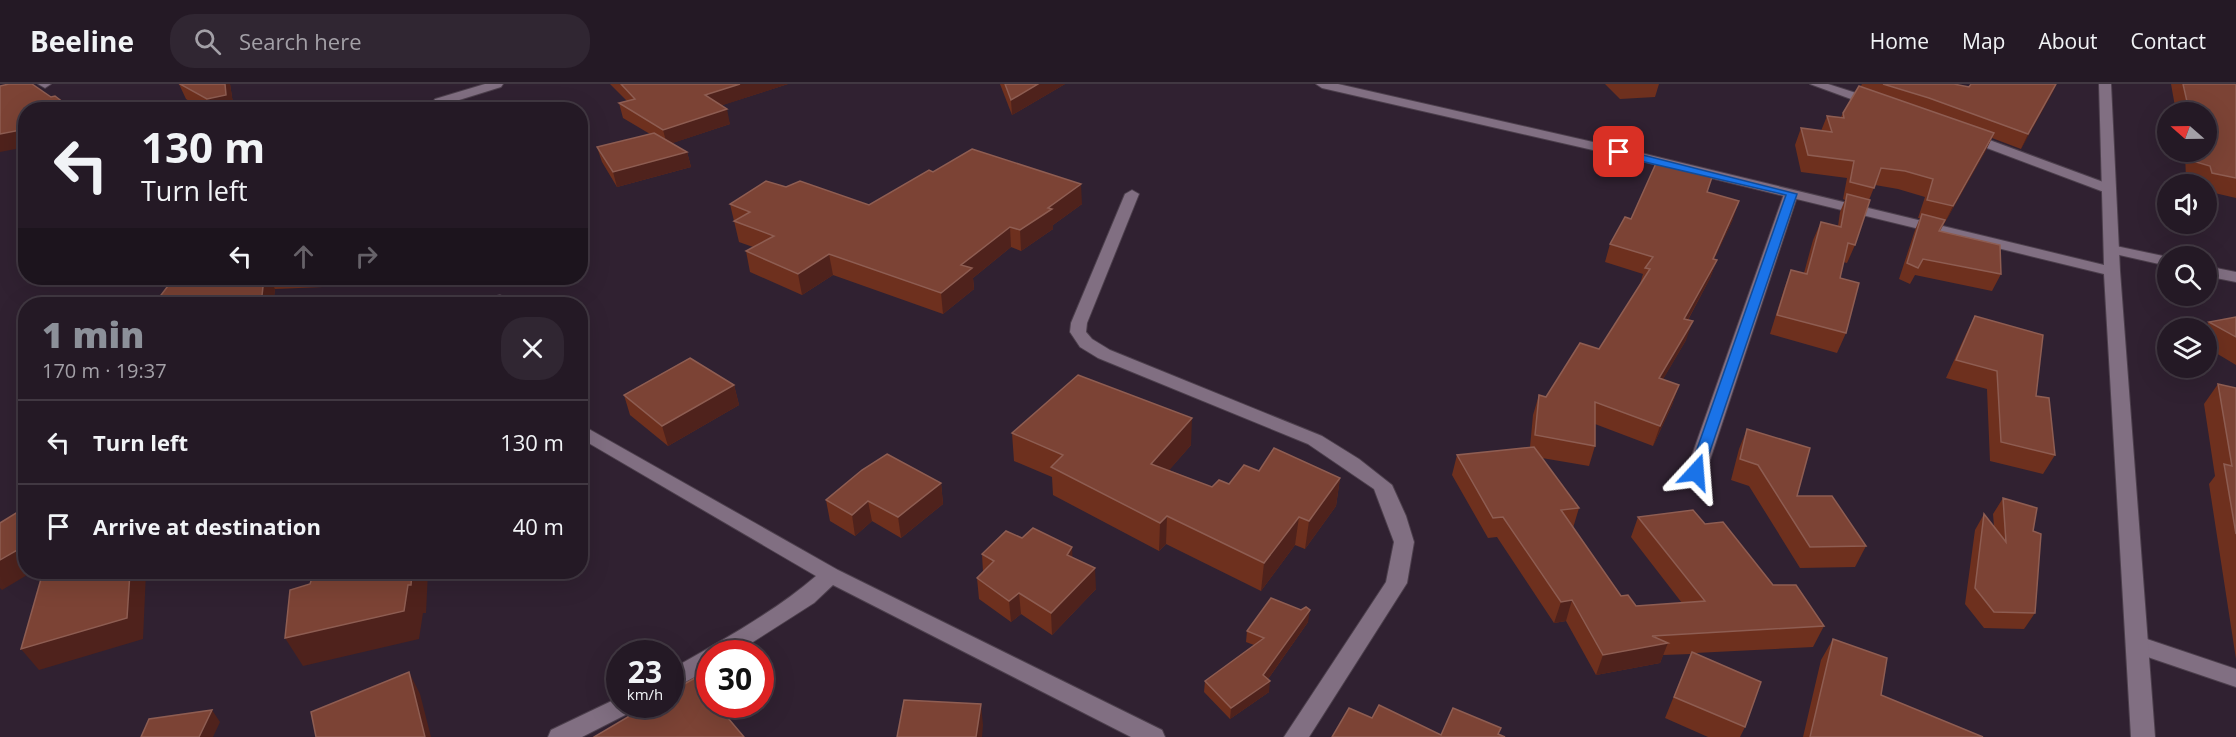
<!DOCTYPE html>
<meta charset="utf-8">
<style>
body{margin:0;font-family:"Open Sans",sans-serif;background:#302632;color:#f1f3f6;height:100vh;display:flex;flex-direction:column;font-size:22px;white-space:nowrap}
*{box-sizing:border-box;margin:0}
p{font-size:20px;color:#a3a0a7}
.icon{flex:none;width:33px;height:33px;fill:none;stroke:currentColor;stroke-width:2;stroke-linecap:round;stroke-linejoin:round}
.map{position:relative;flex:1;overflow:hidden}
.sheet{position:absolute;left:18px;top:213px;width:570px;height:282px;display:flex;flex-direction:column;background:#241925;border-radius:24px;box-shadow:0 6px 24px #0002,0 0 0 2px #413842}
.sheet>*{flex:none}
.top-card{position:absolute;left:18px;top:18px;width:570px;height:183px;border-radius:24px;box-shadow:0 6px 24px #0002,0 0 0 2px #413842;background:#241925;color:#f1f3f6;overflow:hidden}
.needle{width:39px;rotate:290deg}
.buttons{position:absolute;left:2157px;top:18px;display:grid;gap:12px}
.buttons a{display:grid;place-items:center;width:60px;height:60px;border-radius:50%;background:#241925;box-shadow:0 6px 24px #0002,0 0 0 2px #413842;font-size:30px}
.speed{position:absolute;left:606px;top:556px;display:flex;gap:12px;font-size:30px;font-weight:700;text-align:center}
.speed>*{display:grid;place-content:center;width:78px;height:78px;border-radius:50%;background:#241925;box-shadow:0 6px 24px #0002,0 0 0 2px #413842;line-height:1}
.speed small{font-size:15px;font-weight:400}
.speed .limit{border:9px solid #d22;background:#fff;color:#111}
.pin{position:absolute;display:grid;place-items:center;width:51px;height:51px;color:#fff;margin:-26px;border-radius:12px;box-shadow:0 3px 9px #0006}
.me{position:absolute;width:66px;margin:-33px;rotate:19deg;stroke-linejoin:round;filter:drop-shadow(0 0 4px #0008)}
.turn{display:flex;align-items:center;gap:21px;height:126px;padding:0 24px;font-size:27px}
.turn .icon{width:78px;height:78px;stroke-width:2.5}
.turn b{display:block;font-size:42px;line-height:51px}
.lanes{display:flex;align-items:center;height:57px;padding:0 24px;background:#0003;justify-content:center;gap:30px;direction:ltr}
.lanes .off{opacity:.35}
.round{display:grid;place-items:center;flex:none;width:63px;height:63px;border-radius:24px;background:#302632}
.head{display:flex;align-items:center;justify-content:space-between;height:102px;padding:0 24px}
h1{font-size:36px;font-weight:800;line-height:45px;color:#8c9099}
ul{padding:0;list-style:none}
li{display:flex;align-items:center;gap:18px;height:84px;padding:0 24px;border-top:2px solid #413842}
li div{flex:1}
li b{display:block;font-size:22px}
li em{font-style:normal}
header{display:flex;align-items:center;gap:36px;box-sizing:border-box;height:84px;padding:0 30px;background:#241925;border-bottom:2px solid #413842}
header strong{font-size:28px}
nav{display:flex;gap:33px;margin-inline-start:auto;font-size:21px}
.search{width:420px;height:54px;background:#302632;display:flex;align-items:center;gap:15px;box-sizing:border-box;padding:0 21px;border-radius:24px;color:#a3a0a7;font-size:22px}
.map>svg:first-child{display:block}
.lines{fill:none;stroke-linecap:round;stroke-linejoin:round}
.street-casing{stroke:#4c3f4c;stroke-width:2}
.secondary-casing{stroke:#4c3f4c;stroke-width:2}
.street{fill:#816f82;fill-rule:evenodd}
.secondary{fill:#816f82;fill-rule:evenodd}
.wall{fill:#6e301e}
.shaded-wall{fill:#4f221c}
.building{fill:#7c4335;stroke:#8e5d52;stroke-width:1.5}
.route{fill:#1a73e8;stroke:#114b97;stroke-width:1.5}
</style>
<header>
<strong>Beeline</strong>
<div class="search"><svg class="icon" aria-label="search" viewBox="0 0 24 24"><circle cx="10" cy="10" r="6"/><path d="M15 15l6 6"/></svg>Search here</div>
<nav><a>Home</a><a>Map</a><a>About</a><a>Contact</a></nav>
</header>
<div class="map">
<svg width="2236" height="653" viewBox="0 0 2236 653">
<rect width="100%" height="100%" fill="#302131"/>
<g class="lines">
<defs>
<g id="street">
<polygon points="38,0 51,0 45,4"/>
<polygon points="485,0 503,0 501,3 443,21 439,22 433,18 435,15"/>
<polygon points="1810,0 1828,0 1878,16 1880,19 1878,22 1870,22"/>
<polygon points="1968,48 2114,102 2116,105 2109,109 2104,108 1963,55 1962,52 1963,49"/>
<polygon points="1132,106 1139,110 1087,239 1086,248 1092,255 1110,266 1322,352 1359,375 1392,401 1406,432 1414,458 1407,499 1309,653 1284,653 1386,498 1394,458 1374,405 1308,360 1098,274 1080,263 1070,248 1071,239 1125,110"/>
<polygon points="1791,106 1798,110 1706,388 1703,392 1696,394 1689,392 1686,388 1784,110"/>
<polygon points="2111,161 2168,173 2168,182 2106,168 2104,165"/>
<polygon points="2206,182 2236,188 2236,198 2206,192"/>
<polygon points="500,211 508,216 504,220 487,220 494,213"/>
<path d="M580 340 838 486 1162 646 1165 653H1131L833 501 814 519 734 570H710V585L670 606V586C719 558 773 529 816 492L580 354Z"/>
<polygon points="2138,552 2236,585 2236,603 2130,567 2127,561 2130,555"/>
<polygon points="620,613 620,621 635,621 631,628 582,653 548,653 551,646"/>
</g>
<polygon id="secondary" points="1316,0 1338,0 1641,69 2104,181 2099,0 2111,0 2120,187 2155,653 2131,653 2104,190 1641,77 1322,4"/>
</defs>
<use href="#street" class="street-casing"/>
<use href="#secondary" class="secondary-casing"/>
<use href="#street" class="street"/>
<use href="#secondary" class="secondary"/>
</g>
<g class="wall">
<polygon points="179,0 230,0 234,26 204,26 186,15"/>
<polygon points="610,0 788,0 722,21 730,40 672,59 687,68 691,83 617,103 602,78 597,63 650,50 623,34 619,19 627,17"/>
<polygon points="1000,0 1065,0 1012,31"/>
<polygon points="1605,0 1659,0 1655,13 1620,15"/>
<polygon points="1862,0 1954,0 1969,3 2056,0 2021,65 1992,54 1986,66 1940,147 2001,190 1992,207 1915,191 1910,200 1899,195 1915,146 1920,134 1918,134 1925,113 1898,105 1875,101 1869,116 1855,161 1847,179 1843,178 1840,194 1846,249 1837,269 1770,250 1784,205 1791,186 1804,189 1813,156 1821,138 1838,142 1840,128 1845,116 1843,115 1847,94 1801,88 1795,61 1801,44 1821,47 1827,32 1841,33 1843,29"/>
<polygon points="2171,0 2236,0 2236,114 2206,107 2206,100 2200,100 2199,99 2186,96 2185,68 2206,68 2206,28 2176,28"/>
<polygon points="933,88 1082,120 1053,141 1053,145 1021,167 1011,163 973,194 974,205 943,230 833,191 802,211 750,188 746,167 753,163 739,158 730,120 786,103 869,121"/>
<polygon points="1707,109 1733,135 1714,175 1717,176 1710,194 1688,236 1686,256 1663,295 1679,301 1672,321 1653,362 1595,340 1595,362 1589,382 1542,374 1579,424 1573,444 1621,512 1636,522 1682,519 1631,453 1638,433 1705,440 1773,501 1824,542 1813,563 1695,569 1745,643 1740,653 1708,653 1665,634 1691,570 1663,571 1660,579 1596,591 1566,537 1554,539 1497,453 1488,454 1452,391 1457,371 1530,363 1533,331 1539,311 1546,313 1599,265 1640,200 1643,190 1605,178 1610,160 1631,135"/>
<polygon points="174,194 331,194 323,203 275,205 273,220 141,220 155,219"/>
<polygon points="1975,232 2036,312 2055,371 2043,390 1990,377 1987,305 1946,294 1966,250"/>
<polygon points="2236,233 2236,281 2206,263 2206,244 2204,244 2209,238"/>
<polygon points="2218,300 2236,304 2236,575 2209,400 2215,392 2204,320"/>
<polygon points="734,301 739,321 668,362 630,331 624,311"/>
<polygon points="1747,345 1797,412 1866,462 1855,483 1800,484 1749,402 1731,396 1739,365"/>
<polygon points="1012,349 1191,361 1169,386 1212,403 1229,400 1259,387 1340,394 1336,422 1305,465 1295,461 1261,507 1166,460 1159,467 1053,411 1052,393 1014,377"/>
<polygon points="941,399 943,420 901,454 872,437 855,452 830,437 826,416"/>
<polygon points="2003,414 2033,447 2035,529 2024,545 1984,544 1965,520 1975,446 1984,430 1994,442 1993,430"/>
<polygon points="982,470 1072,473 1096,505 1052,551 1021,530 1011,538 979,515 977,494 983,488"/>
<polygon points="1308,538 1268,595 1269,608 1230,635 1204,608 1205,597 1254,561 1246,558 1247,547"/>
<polygon points="1833,555 1881,611 1983,653 1803,653 1821,576"/>
</g>
<g class="shaded-wall">
<polygon points="225,0 230,0 234,26 212,26 207,15"/>
<polygon points="740,0 788,0 708,26 705,11"/>
<polygon points="1038,0 1065,0 1012,31 1011,16"/>
<polygon points="2056,0 2053,8 2021,65 2028,50"/>
<polygon points="727,25 730,40 667,61 663,46"/>
<polygon points="26,45 26,63 0,68 0,50"/>
<polygon points="1994,49 1986,66 1944,140 1953,122"/>
<polygon points="687,68 691,83 617,103 613,88"/>
<polygon points="1081,100 1082,120 1053,141 1053,145 1021,167 1020,146 1048,124"/>
<polygon points="1739,117 1733,135 1706,193 1713,175"/>
<polygon points="1010,143 1011,163 973,194 974,205 943,230 941,209 961,181"/>
<polygon points="829,170 833,191 802,211 798,190"/>
<polygon points="1717,176 1710,194 1678,254 1684,235"/>
<polygon points="264,194 269,194 275,205 273,220 261,220"/>
<polygon points="319,194 331,194 323,203"/>
<polygon points="1693,237 1686,256 1652,314 1659,294"/>
<polygon points="734,301 739,321 668,362 662,342"/>
<polygon points="1679,301 1672,321 1653,362 1660,342"/>
<polygon points="1192,334 1191,361 1151,407 1151,380"/>
<polygon points="1340,394 1336,422 1305,465 1309,437"/>
<polygon points="941,399 943,420 901,454 898,433"/>
<polygon points="868,417 872,437 855,452 852,431"/>
<polygon points="1167,432 1166,460 1159,467 1160,439"/>
<polygon points="1299,433 1295,461 1261,507 1264,479"/>
<polygon points="26,461 26,488 32,488 2,506 0,504 0,476"/>
<polygon points="1072,463 1073,484 1067,471"/>
<polygon points="1095,484 1096,505 1052,551 1051,529"/>
<polygon points="130,488 146,488 143,555 39,586 21,565"/>
<polygon points="412,488 428,488 426,529 423,529 419,555 303,582 285,554 408,501"/>
<polygon points="1019,509 1021,530 1011,538 1009,517"/>
<polygon points="1572,516 1566,537 1554,539 1561,518"/>
<polygon points="1310,526 1308,538 1263,602 1270,597 1269,608 1230,635 1231,624 1263,591"/>
<polygon points="1668,559 1660,579 1596,591 1603,571"/>
<polygon points="409,588 420,610 431,653 425,653"/>
<polygon points="981,620 983,641 982,653 976,653"/>
<polygon points="212,626 220,638 213,653 199,653"/>
</g>
<g class="building">
<polygon points="9,0 32,0 51,13 55,12 73,26 26,26 26,45 0,50 0,2"/>
<polygon points="180,0 225,0 226,11 207,15"/>
<polygon points="621,0 740,0 705,11 727,25 663,46 619,19 635,15"/>
<polygon points="1005,0 1038,0 1011,16"/>
<polygon points="1883,0 1954,0 1969,3 1971,0 2056,0 2028,50 1929,14"/>
<polygon points="2183,0 2236,0 2236,94 2212,89 2210,82 2196,78 2196,68 2206,68 2206,28 2194,28 2193,24 2188,22"/>
<polygon points="1859,2 1994,49 1953,122 1927,116 1933,95 1905,87 1881,84 1874,104 1850,98 1854,77 1808,71 1801,44 1832,48 1827,32 1844,34 1843,29"/>
<polygon points="654,49 687,68 613,88 597,63"/>
<polygon points="972,65 1081,100 1048,124 1052,125 1020,146 1010,143 961,181 972,184 941,209 829,170 798,190 746,167 774,152 734,137 750,128 730,120 766,97 786,103 800,97 869,121 929,86 933,88"/>
<polygon points="1657,77 1713,90 1707,108 1739,117 1713,175 1717,176 1684,235 1693,237 1659,294 1679,301 1660,342 1595,318 1595,362 1535,351 1539,311 1546,313 1580,259 1599,265 1650,185 1645,184 1653,173 1610,160 1625,133 1631,135"/>
<polygon points="1847,110 1870,116 1855,161 1848,159 1840,194 1859,199 1846,249 1777,231 1791,186 1807,190 1821,138 1841,143"/>
<polygon points="1922,130 1945,136 1939,147 2000,161 2001,190 1923,175 1918,184 1907,179"/>
<polygon points="174,194 264,194 261,220 141,220 155,219"/>
<polygon points="435,213 436,220 400,220"/>
<polygon points="1975,232 2043,251 2036,312 2049,314 2055,371 2001,358 1997,287 1956,276"/>
<polygon points="2236,233 2236,253 2209,238"/>
<polygon points="690,274 734,301 662,342 624,311"/>
<polygon points="1078,291 1192,334 1151,380 1212,403 1219,396 1229,400 1244,381 1259,387 1274,364 1340,394 1309,437 1299,433 1264,479 1167,432 1160,439 1051,383 1063,371 1012,349"/>
<polygon points="2218,300 2236,304 2236,450 2224,380 2232,382"/>
<polygon points="1747,345 1810,364 1797,412 1832,412 1866,462 1810,463 1758,381 1740,375"/>
<polygon points="1534,363 1579,424 1561,426 1621,512 1628,511 1636,522 1705,517 1638,433 1693,426 1705,440 1723,438 1773,501 1796,501 1824,542 1652,552 1668,559 1603,571 1572,516 1561,518 1503,433 1493,434 1457,371"/>
<polygon points="887,370 941,399 898,433 868,417 852,431 826,416 862,386"/>
<polygon points="2003,414 2037,424 2033,447 2041,450 2035,529 1994,528 1975,504 1984,430 2006,458"/>
<polygon points="16,429 26,432 26,461 0,476 0,439"/>
<polygon points="1033,444 1072,463 1067,471 1095,484 1051,529 1019,509 1009,517 977,494 994,477 982,470 1006,447 1022,454"/>
<polygon points="43,488 130,488 127,534 21,565"/>
<polygon points="314,488 412,488 411,501 408,501 404,527 285,554 290,506 310,500"/>
<polygon points="1271,514 1301,526 1306,523 1310,526 1263,591 1270,597 1231,624 1205,597 1264,554 1247,547"/>
<polygon points="1833,555 1887,574 1881,611 1983,653 1810,653"/>
<polygon points="1692,568 1761,598 1745,643 1674,613"/>
<polygon points="409,588 425,653 316,653 311,628"/>
<polygon points="695,594 710,612 710,621 717,621 744,653 594,653 648,621 670,621 670,608"/>
<polygon points="904,616 981,620 976,653 897,653"/>
<polygon points="1379,621 1441,651 1453,624 1501,644 1498,650 1505,653 1332,653 1349,624 1372,634"/>
<polygon points="212,626 199,653 141,653 149,635"/>
</g>
<polygon class="route" points="1619,65 1797,110 1703,388 1696,393 1689,388 1786,111 1615,71 1614,68"/>
</svg>
<div class="buttons">
<a><svg class="needle" viewBox="-14 -14 28 28"><path d="M0-13l5 13h-10z" fill="#e53935"/><path d="M0 13l5-13h-10z" fill="#a3a0a7"/></svg></a>
<a><svg class="icon" aria-label="sound" viewBox="0 0 24 24"><path d="M4 9h4l5-4v14l-5-4H4zM17 9q2 3 0 6"/></svg></a>
<a><svg class="icon" aria-label="search" viewBox="0 0 24 24"><circle cx="10" cy="10" r="6"/><path d="M15 15l6 6"/></svg></a>
<a><svg class="icon" aria-label="layers" viewBox="0 0 24 24"><path d="M12 4l9 5-9 5-9-5zM3 14l9 5 9-5"/></svg></a>
</div>
<div class="speed"><div>23<small>km/h</small></div><div class="limit">30</div></div>
<div class="pin" style="left:1619px;top:68px;background:#d93025"><svg class="icon" aria-label="arrive" viewBox="0 0 24 24"><path d="M6 21V4h12l-3 4 3 4H6"/></svg></div>
<svg class="me" style="left:1696px;top:388px" viewBox="-20 -20 40 40"><path d="M0-17L14 15 0 8-14 15z" fill="#1a73e8" stroke="#fff" stroke-width="4"/></svg>
<div class="top-card">
<div class="turn"><svg class="icon" aria-label="left" viewBox="0 0 24 24"><path d="M17 20v-9H6M10 6l-5 5 5 5"/></svg><div><b>130 m</b>Turn left</div></div>
<div class="lanes"><svg class="icon" aria-label="left" viewBox="0 0 24 24"><path d="M17 20v-9H6M10 6l-5 5 5 5"/></svg><svg class="icon off" aria-label="ahead" viewBox="0 0 24 24"><path d="M12 20V5M6 11l6-6 6 6"/></svg><svg class="icon off" aria-label="right" viewBox="0 0 24 24"><path d="M7 20v-9h11M14 6l5 5-5 5"/></svg></div>
</div>
<section class="sheet">
<div class="head"><div><h1>1 min</h1><p>170 m · 19:37</p></div><a class="round"><svg class="icon" aria-label="close" viewBox="0 0 24 24"><path d="M6 6l12 12M18 6L6 18"/></svg></a></div>
<ul>
<li><svg class="icon" aria-label="left" viewBox="0 0 24 24"><path d="M17 20v-9H6M10 6l-5 5 5 5"/></svg><div><b>Turn left</b></div><em>130 m</em></li>
<li><svg class="icon" aria-label="arrive" viewBox="0 0 24 24"><path d="M6 21V4h12l-3 4 3 4H6"/></svg><div><b>Arrive at destination</b></div><em>40 m</em></li>
</ul>
</section>
</div>
